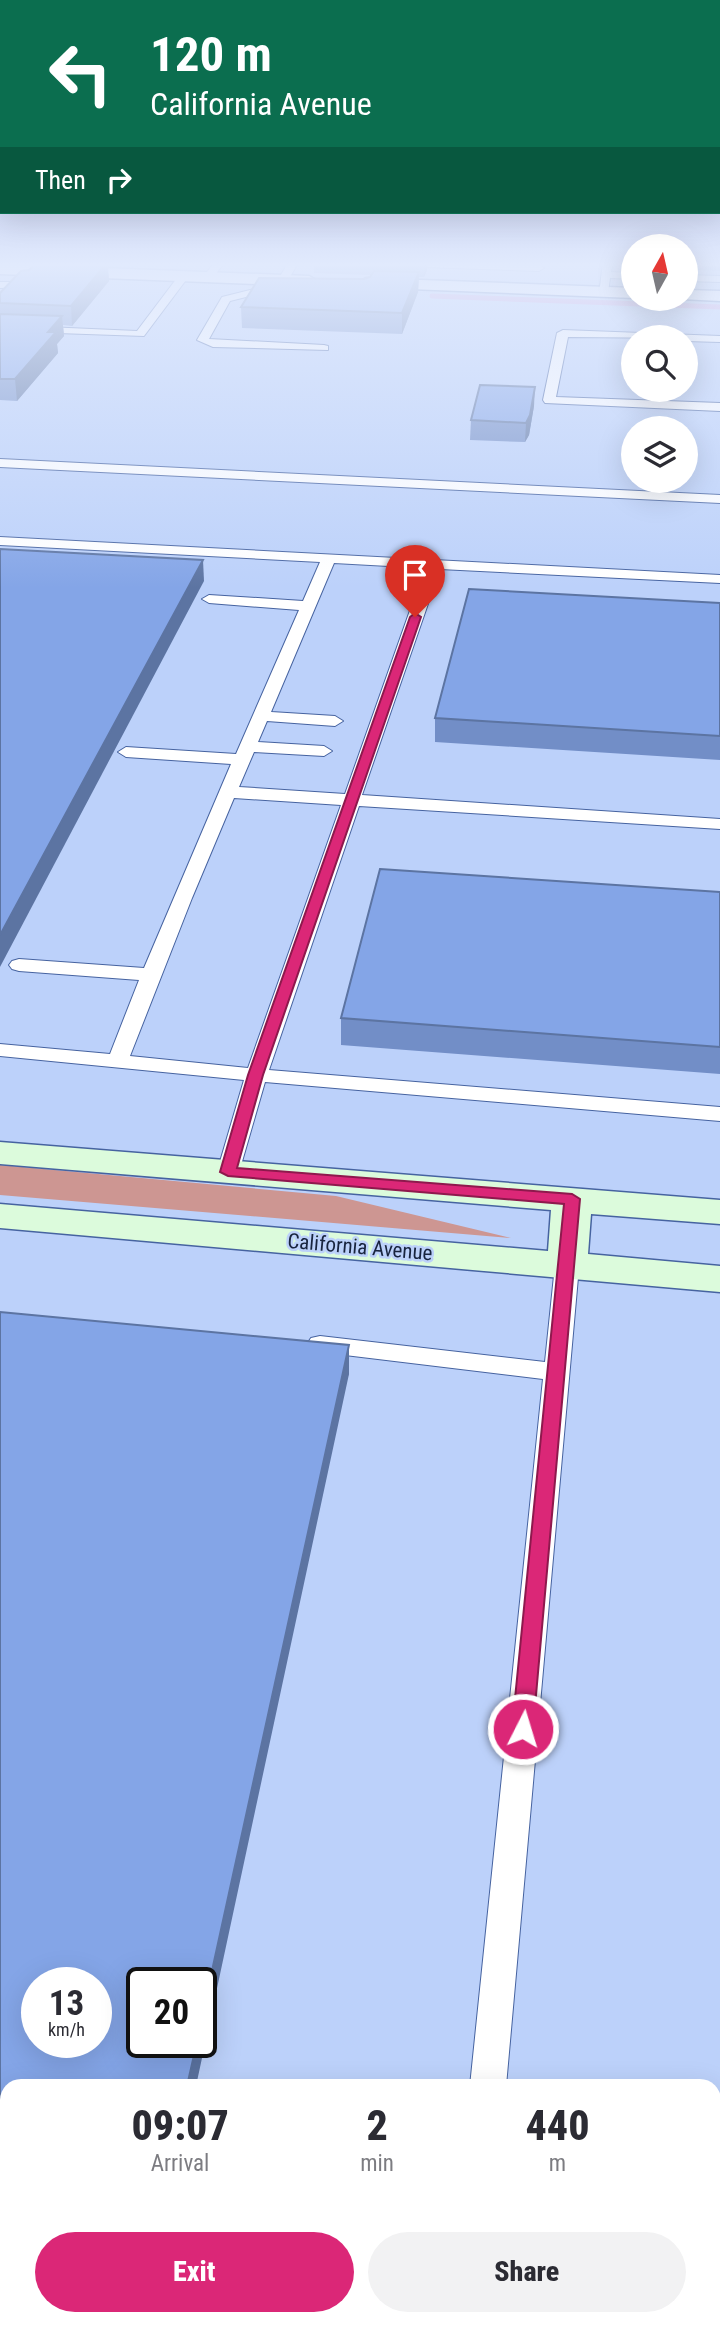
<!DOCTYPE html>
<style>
body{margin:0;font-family:"Roboto Condensed",sans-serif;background:#f2f2f3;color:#2b2b33;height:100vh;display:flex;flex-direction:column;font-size:26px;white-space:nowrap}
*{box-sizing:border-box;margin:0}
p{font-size:23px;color:#7c7c81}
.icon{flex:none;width:38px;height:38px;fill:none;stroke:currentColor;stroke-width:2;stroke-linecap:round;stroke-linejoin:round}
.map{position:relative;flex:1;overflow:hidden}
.sheet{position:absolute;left:0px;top:2079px;width:721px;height:247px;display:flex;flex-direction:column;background:#fff;border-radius:21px 21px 0 0;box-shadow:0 7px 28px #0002}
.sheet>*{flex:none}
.banner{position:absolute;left:0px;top:0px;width:721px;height:214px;box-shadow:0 7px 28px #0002;background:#0b6e4f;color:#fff;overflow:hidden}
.needle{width:46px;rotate:8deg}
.fabs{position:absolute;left:621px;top:234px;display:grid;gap:14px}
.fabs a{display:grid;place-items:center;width:77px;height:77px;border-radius:50%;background:#fff;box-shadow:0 7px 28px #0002;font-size:35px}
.speed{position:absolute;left:21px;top:1967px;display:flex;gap:14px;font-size:35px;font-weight:700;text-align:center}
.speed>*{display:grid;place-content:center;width:91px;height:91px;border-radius:50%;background:#fff;box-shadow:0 7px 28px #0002;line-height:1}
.speed small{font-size:18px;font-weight:400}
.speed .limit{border:4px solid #111;border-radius:10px;background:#fff;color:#111}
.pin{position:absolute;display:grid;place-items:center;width:60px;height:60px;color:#fff;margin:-72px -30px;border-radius:50% 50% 50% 0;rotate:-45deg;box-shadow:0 0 7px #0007}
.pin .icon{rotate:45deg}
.me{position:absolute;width:77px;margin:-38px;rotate:5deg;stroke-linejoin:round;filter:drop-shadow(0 0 5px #0008)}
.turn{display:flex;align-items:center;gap:24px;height:147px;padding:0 35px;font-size:32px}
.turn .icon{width:91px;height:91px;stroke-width:2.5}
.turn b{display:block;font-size:49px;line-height:60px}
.then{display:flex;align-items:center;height:66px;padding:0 35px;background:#0003;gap:14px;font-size:26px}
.eta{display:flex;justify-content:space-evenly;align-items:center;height:119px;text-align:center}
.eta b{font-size:42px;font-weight:800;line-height:49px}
.cta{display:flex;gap:14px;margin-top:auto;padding:14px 35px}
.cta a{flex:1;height:80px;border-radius:42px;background:#db2777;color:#fff;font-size:28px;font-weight:800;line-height:80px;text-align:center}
.cta a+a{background:#f2f2f3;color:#2b2b33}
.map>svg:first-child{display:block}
.green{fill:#cd9692}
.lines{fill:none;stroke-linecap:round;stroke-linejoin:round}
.stream{stroke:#ce92d3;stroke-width:5}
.lane-casing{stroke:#4663a0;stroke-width:2}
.street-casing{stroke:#4663a0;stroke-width:3}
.secondary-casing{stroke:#4663a0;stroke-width:3}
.lane{fill:#fff;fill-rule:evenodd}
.street{fill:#fff;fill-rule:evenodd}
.secondary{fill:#dcfbdc;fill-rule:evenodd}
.wall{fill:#728ec7}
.shaded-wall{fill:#5c74a2}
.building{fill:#84a5e7;stroke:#5c74a2;stroke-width:2;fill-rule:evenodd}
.route{fill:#db2777;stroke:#8e194d;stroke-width:2}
.labels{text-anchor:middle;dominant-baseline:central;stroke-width:5;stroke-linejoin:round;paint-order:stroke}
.street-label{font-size:21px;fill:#18243e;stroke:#bcd1fa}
</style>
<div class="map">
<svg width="720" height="2325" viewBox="0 0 720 2325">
<rect width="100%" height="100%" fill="#bcd1fa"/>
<polygon class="green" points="0,1165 336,1196 511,1238 0,1195"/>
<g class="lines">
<polyline class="stream" points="432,296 720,307"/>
<defs>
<g id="lane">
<polygon points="214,263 224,263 212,279 204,279 203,277"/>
<polygon points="288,263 298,263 287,282 279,282 278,280"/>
<polygon points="392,263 539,265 544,268 539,271 397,266"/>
<polygon points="603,263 619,263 612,266 611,272 634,273 634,279 610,278 608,292 599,294"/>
<polygon points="31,273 40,275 29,287 0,288 0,282 22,282"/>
<polygon points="180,274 189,276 144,336 0,331 0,325 137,331"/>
<polygon points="686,275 720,276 720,282 686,281"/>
<polygon points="258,288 263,291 262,293 230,301 209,339 324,345 328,346 328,350 213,347 197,340 222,297"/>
<polygon points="563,330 720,336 720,342 686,341 686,338 568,337 556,397 720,403 720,411 545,403 543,400 557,333"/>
<polygon points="0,459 720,495 720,503 0,467"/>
<path d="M0 537 720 575V583L440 569 362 795 720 819V829L359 806 269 1070 720 1107V1121L265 1082 239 1172 236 1177H220L217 1172 244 1080 0 1056V1044L110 1054 139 980 19 971 12 969 9 965 12 961 19 959 144 968 231 764 126 757 118 752 126 747 236 754 299 610 209 603 202 599 209 595 303 601 320 562 0 545ZM334 563 425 568 345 794 239 787 254 752 324 756 332 751 324 746 258 742 267 721 335 726 343 721 335 716 271 712ZM234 798 341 805 248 1068 130 1056 192 898Z"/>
<polygon points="567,1258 576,1261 579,1266 506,2086 470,2086 543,1379 320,1352 311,1350 307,1344 311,1338 320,1336 545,1362 555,1266 558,1261"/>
<polygon points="447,2319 485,2319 485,2325 445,2325"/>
</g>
<g id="street">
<polygon points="0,264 309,276 318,281 309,286 0,274"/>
<polygon points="366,278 634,288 634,298 360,287 357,283"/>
<polygon points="686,290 720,291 720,301 681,299 686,299"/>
</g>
<polygon id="secondary" points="0,1142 720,1200 720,1224 591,1214 588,1254 720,1266 720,1292 0,1228 0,1204 548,1251 551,1210 0,1164"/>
</defs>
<use href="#lane" class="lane-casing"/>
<use href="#street" class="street-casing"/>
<use href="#secondary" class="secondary-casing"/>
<use href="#lane" class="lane"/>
<use href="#street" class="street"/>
<use href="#secondary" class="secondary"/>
</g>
<g class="wall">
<polygon points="36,263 123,263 121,266 108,265 109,281 72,326 63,325 64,336 57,344 58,353 17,401 0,400 0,293"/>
<polygon points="314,263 427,263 427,270 424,277 419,277 418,292 402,334 242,328 241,307 364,279 370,277 371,275 314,273"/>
<polygon points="698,263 720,263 720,271 698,270"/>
<polygon points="534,406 529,435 525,442 470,440 471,420"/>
<polygon points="720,603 720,760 435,742 435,718"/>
<polygon points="720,892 720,1074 341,1045 341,1018"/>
<polygon points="0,1312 349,1345 349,1374 7,2086 7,2229 0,2228"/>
</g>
<g class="shaded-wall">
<polygon points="107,263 109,281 72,326 71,306"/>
<polygon points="425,263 427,263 427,270 424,277"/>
<polygon points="419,272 418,292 402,334 402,313"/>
<polygon points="62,316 64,336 57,344 58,353 17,401 15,379 48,332"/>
<polygon points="535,387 534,406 529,435 525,442 526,423"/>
<polygon points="203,560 204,581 0,967 0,935"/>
<polygon points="349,1345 349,1374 196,2086 187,2086 197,2042 201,2042 201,2021"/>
</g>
<g class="building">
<polygon points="36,263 107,263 71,306 0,303 0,293 21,271 29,270"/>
<polygon points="374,271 419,272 402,313 241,307 259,278 364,279 370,277"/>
<polygon points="0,314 62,316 48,332 56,332 15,379 0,379"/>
<polygon points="480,385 535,387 530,415 526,423 471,420"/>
<polygon points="0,549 203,560 0,935"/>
<polygon points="469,589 720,603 720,736 435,718"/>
<polygon points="380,869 720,892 720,1047 341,1018"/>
<path d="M0 1312 349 1345 201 2021V1983H142V2042H197L187 2086H7V2201L0 2200ZM37 1983H96V2042H37Z"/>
</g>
<linearGradient id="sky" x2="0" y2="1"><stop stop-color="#9da6e0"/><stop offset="0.45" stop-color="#e1eafd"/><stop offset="1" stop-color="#e1eafd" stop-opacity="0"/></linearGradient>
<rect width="720" height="588" fill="url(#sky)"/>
<polygon class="route" points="415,613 421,617 263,1075 237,1168 572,1194 580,1199 533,1729 530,1735 523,1738 515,1735 512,1729 564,1204 228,1176 220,1172 248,1075 410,617"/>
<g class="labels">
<g class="street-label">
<text transform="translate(360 1247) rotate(5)">California Avenue</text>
</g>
</g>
</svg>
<div class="fabs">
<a><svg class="needle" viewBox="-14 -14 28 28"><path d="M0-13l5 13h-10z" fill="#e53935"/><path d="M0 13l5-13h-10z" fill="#7c7c81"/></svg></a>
<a><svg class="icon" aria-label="search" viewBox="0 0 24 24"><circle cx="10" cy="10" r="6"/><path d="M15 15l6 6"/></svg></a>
<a><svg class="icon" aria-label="layers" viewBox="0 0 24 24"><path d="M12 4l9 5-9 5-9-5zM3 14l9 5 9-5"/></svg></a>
</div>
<div class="speed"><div>13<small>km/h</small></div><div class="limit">20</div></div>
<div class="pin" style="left:415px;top:617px;background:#d93025"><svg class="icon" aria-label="arrive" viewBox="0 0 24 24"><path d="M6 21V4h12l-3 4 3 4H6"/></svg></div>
<svg class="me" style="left:523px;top:1729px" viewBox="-20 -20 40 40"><circle r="17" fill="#db2777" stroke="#fff" stroke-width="3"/><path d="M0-11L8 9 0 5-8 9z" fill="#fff"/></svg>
<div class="banner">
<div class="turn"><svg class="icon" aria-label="left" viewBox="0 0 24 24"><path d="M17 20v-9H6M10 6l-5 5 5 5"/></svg><div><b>120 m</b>California Avenue</div></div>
<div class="then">Then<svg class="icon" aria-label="right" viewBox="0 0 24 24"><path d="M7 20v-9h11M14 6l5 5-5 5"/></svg></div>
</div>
<section class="sheet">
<div class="eta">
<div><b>09:07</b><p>Arrival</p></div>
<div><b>2</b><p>min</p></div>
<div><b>440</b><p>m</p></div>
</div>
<div class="cta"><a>Exit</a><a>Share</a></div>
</section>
</div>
